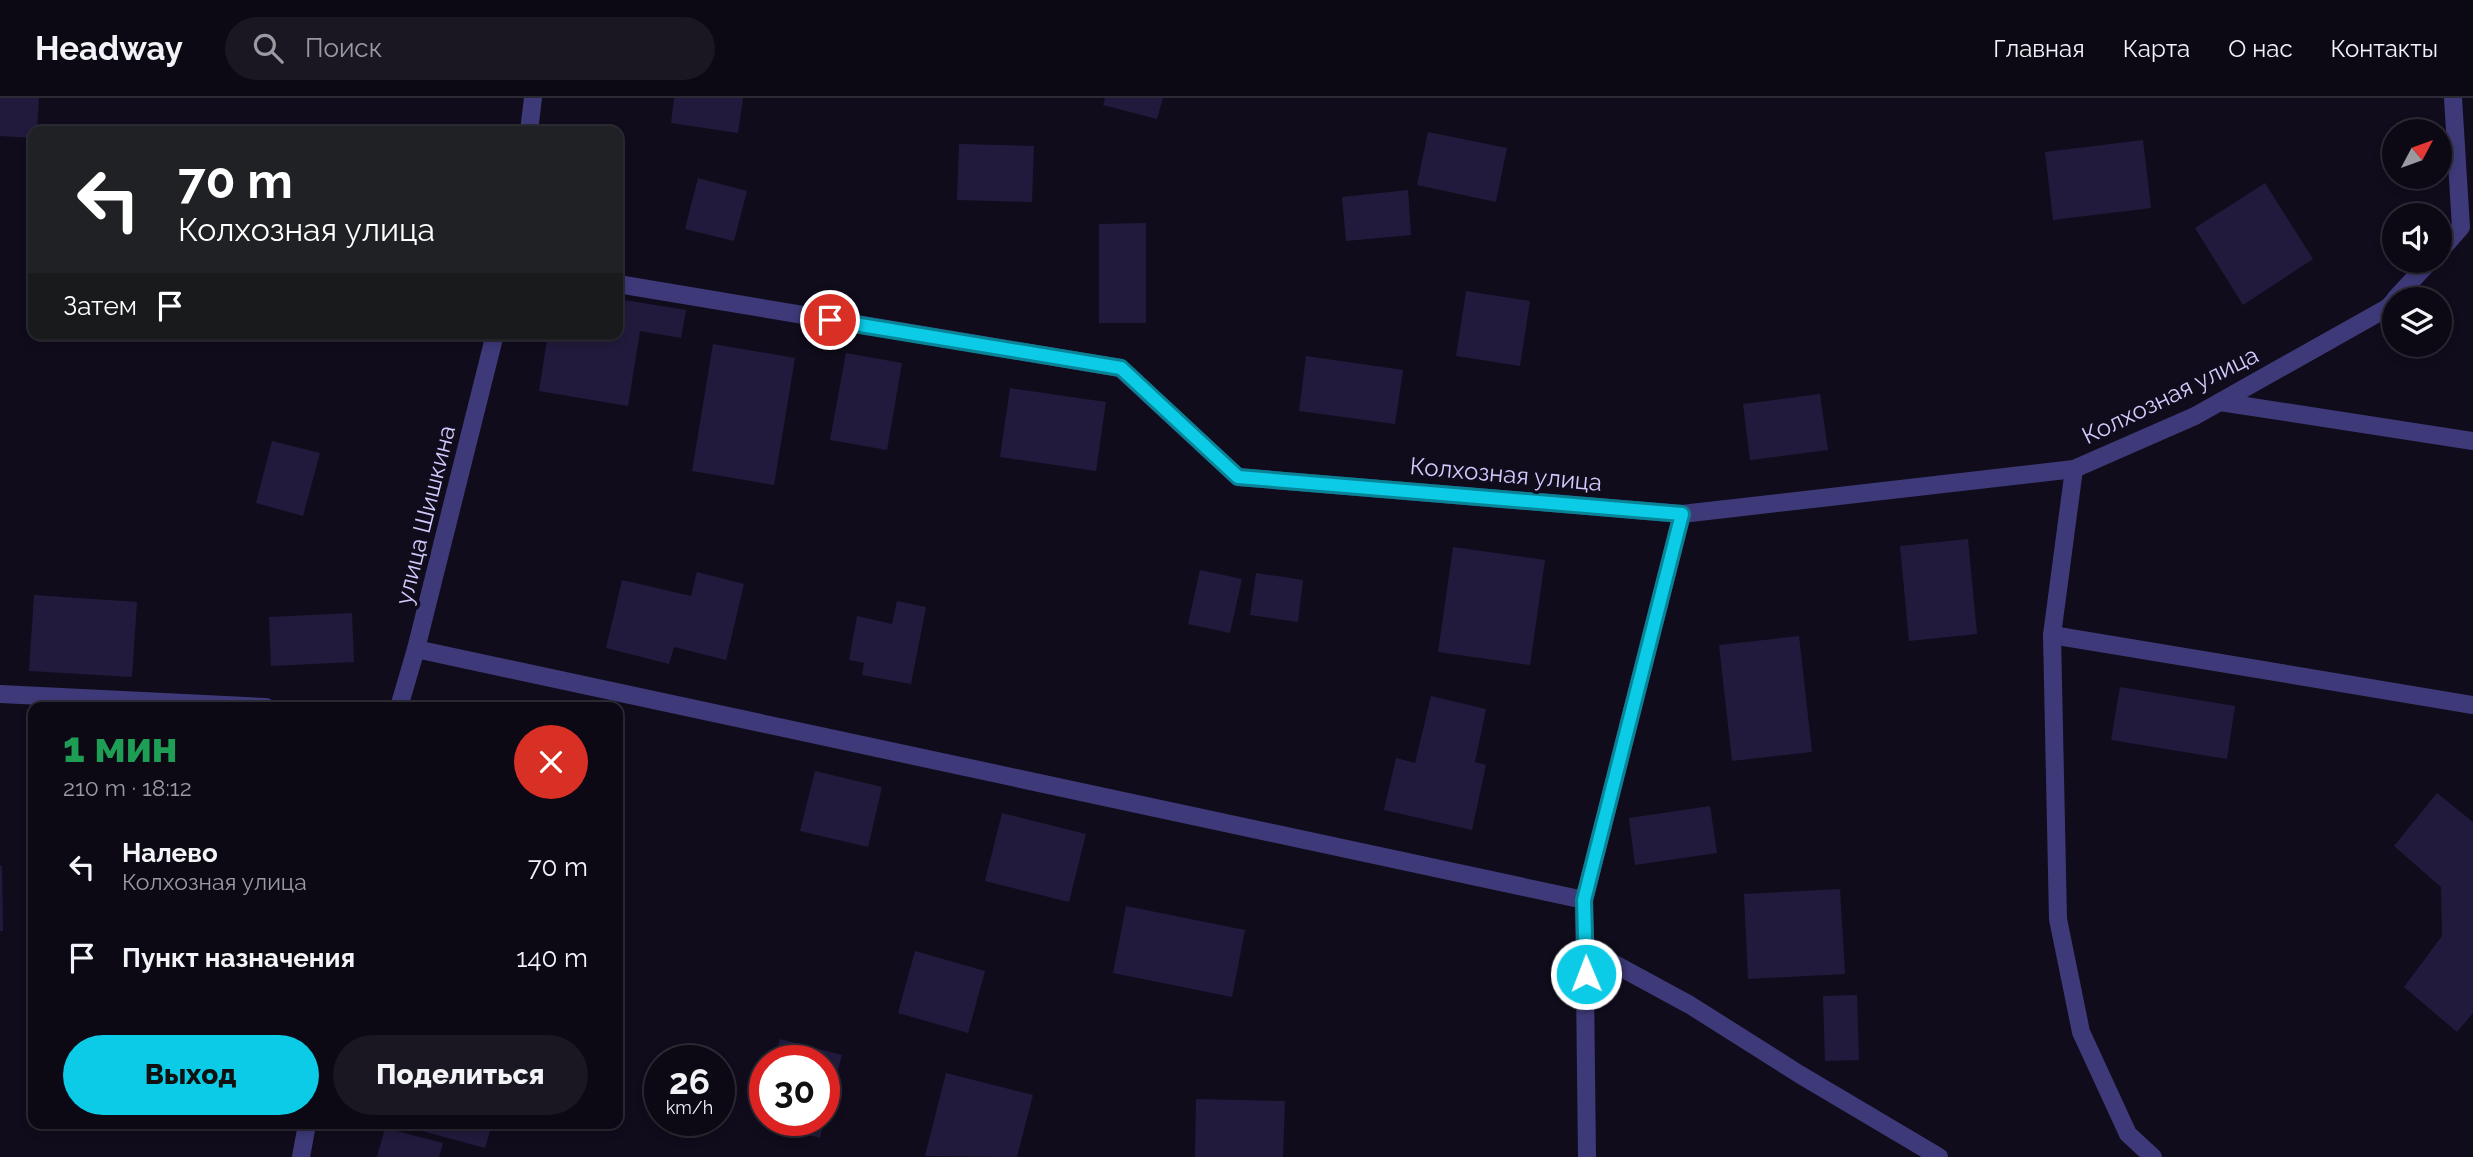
<!DOCTYPE html>
<html lang="ru">
<meta charset="utf-8">
<style>
body{margin:0;font-family:Raleway,sans-serif;background:#1a1722;color:#f1f3f6;height:100vh;display:flex;flex-direction:column;font-size:26px;white-space:nowrap}
*{box-sizing:border-box;margin:0}
p{font-size:23px;color:#9a9aa0}
.icon{flex:none;width:38px;height:38px;fill:none;stroke:currentColor;stroke-width:2;stroke-linecap:round;stroke-linejoin:round}
.map{position:relative;flex:1;overflow:hidden}
.panel{position:absolute;left:28px;top:604px;width:595px;height:427px;display:flex;flex-direction:column;background:#0c0915;border-radius:14px;box-shadow:0 4px 10px #0003,0 0 0 2px #2c2a34}
.panel>*{flex:none}
.hud{position:absolute;left:28px;top:28px;width:595px;height:214px;border-radius:14px;box-shadow:0 4px 10px #0003,0 0 0 2px #2c2a34;background:#202124;color:#fff;overflow:hidden}
.needle{width:46px;rotate:49deg}
.controls{position:absolute;left:2382px;top:21px;display:grid;gap:14px}
.controls a{display:grid;place-items:center;width:70px;height:70px;border-radius:50%;background:#0c0915;box-shadow:0 4px 10px #0003,0 0 0 2px #2c2a34;font-size:35px}
.speed{position:absolute;left:644px;top:947px;display:flex;gap:14px;font-size:35px;font-weight:700;text-align:center}
.speed>*{display:grid;place-content:center;width:91px;height:91px;border-radius:50%;background:#0c0915;box-shadow:0 4px 10px #0003,0 0 0 2px #2c2a34;line-height:1}
.speed small{font-size:18px;font-weight:400}
.speed .limit{border:10px solid #d22;background:#fff;color:#111}
.pin{position:absolute;display:grid;place-items:center;width:60px;height:60px;color:#fff;margin:-30px;border:4px solid #fff;border-radius:50%;box-shadow:0 2px 7px #0007}
.me{position:absolute;width:77px;margin:-38px;rotate:359deg;stroke-linejoin:round;filter:drop-shadow(0 0 5px #0008)}
.turn{display:flex;align-items:center;gap:24px;height:147px;padding:0 35px;font-size:32px}
.turn .icon{width:91px;height:91px;stroke-width:2.5}
.turn b{display:block;font-size:49px;line-height:60px}
.then{display:flex;align-items:center;height:66px;padding:0 35px;background:#0003;gap:14px;font-size:26px}
.round{display:grid;place-items:center;flex:none;width:74px;height:74px;border-radius:37px;background:#1a1722}
.headline{display:flex;align-items:center;justify-content:space-between;height:119px;padding:0 35px}
h1{font-size:42px;font-weight:800;line-height:52px;color:#1e9e55}
.action{display:flex;gap:14px;margin-top:auto;padding:14px 35px}
.action a{flex:1;height:80px;border-radius:42px;background:#0ccbe7;color:#111;font-size:28px;font-weight:800;line-height:80px;text-align:center}
.action a+a{background:#1a1722;color:#f1f3f6}
ul{padding:0;list-style:none}
li{display:flex;align-items:center;gap:21px;height:91px;padding:0 35px}
li div{flex:1}
li b{display:block;font-size:26px}
li em{font-style:normal}
header{display:flex;align-items:center;gap:42px;box-sizing:border-box;height:98px;padding:0 35px;background:#0c0915;border-bottom:2px solid #2c2a34}
header strong{font-size:33px}
nav{display:flex;gap:38px;margin-inline-start:auto;font-size:24px}
.search{width:490px;height:63px;background:#1a1722;display:flex;align-items:center;gap:18px;box-sizing:border-box;padding:0 24px;border-radius:38px;color:#9a9aa0;font-size:26px}
.map>svg:first-child{display:block}
.building{fill:#221a3c}
.lines{fill:none;stroke-linecap:round;stroke-linejoin:round}
.service{stroke:#3e3a79;stroke-width:18}
.minor{stroke:#3e3a79;stroke-width:18}
.tertiary{stroke:#3e3a79;stroke-width:18}
.route-casing{stroke:#088496;stroke-width:18}
.route{stroke:#0ccbe7;stroke-width:12}
.labels{text-anchor:middle;dominant-baseline:central;stroke-width:7;stroke-linejoin:round;paint-order:stroke}
.street-label{font-size:24px;fill:#d2cafc;stroke:#100c1c}
</style>
<header>
<strong>Headway</strong>
<div class="search"><svg class="icon" aria-label="search" viewBox="0 0 24 24"><circle cx="10" cy="10" r="6"/><path d="M15 15l6 6"/></svg>Поиск</div>
<nav><a>Главная</a><a>Карта</a><a>О нас</a><a>Контакты</a></nav>
</header>
<div class="map">
<svg width="2473" height="1059" viewBox="0 0 2473 1059">
<rect width="100%" height="100%" fill="#100c1c"/>
<g class="building">
<polygon points="0,0 39,0 37,33 33,33 33,40 0,38"/>
<polygon points="674,0 743,0 738,35 671,25"/>
<polygon points="1105,0 1163,0 1157,21 1103,7"/>
<polygon points="1428,34 1507,50 1496,104 1417,87"/>
<polygon points="2143,42 2151,110 2053,122 2045,54"/>
<polygon points="959,46 1034,48 1032,104 957,102"/>
<polygon points="698,80 747,93 734,143 685,131"/>
<polygon points="2265,85 2313,161 2243,207 2195,130"/>
<polygon points="1408,92 1411,137 1346,143 1342,99"/>
<polygon points="1146,125 1146,225 1099,225 1099,126"/>
<polygon points="1466,193 1530,203 1520,268 1456,258"/>
<polygon points="618,201 686,212 681,240 640,233 628,308 539,293 548,236 618,236"/>
<polygon points="713,246 795,260 774,387 692,373"/>
<polygon points="846,255 902,265 887,352 830,342"/>
<polygon points="1306,258 1403,272 1395,326 1299,313"/>
<polygon points="1010,290 1106,304 1096,373 1000,359"/>
<polygon points="1820,296 1828,352 1750,362 1743,306"/>
<polygon points="272,343 320,355 303,418 256,405"/>
<polygon points="1968,441 1977,536 1909,543 1900,448"/>
<polygon points="1453,449 1545,462 1530,567 1438,554"/>
<polygon points="1200,472 1242,481 1230,535 1188,526"/>
<polygon points="697,474 744,486 726,562 674,549 669,566 606,550 622,482 691,498"/>
<polygon points="1256,475 1303,482 1298,524 1250,517"/>
<polygon points="34,497 137,504 132,579 29,573"/>
<polygon points="897,503 926,509 911,586 862,577 864,565 849,562 857,518 892,526"/>
<polygon points="352,515 354,564 271,568 269,519"/>
<polygon points="1799,538 1812,654 1732,663 1719,547"/>
<polygon points="2120,589 2235,608 2227,661 2111,642"/>
<polygon points="1431,598 1486,611 1475,664 1486,667 1472,732 1384,712 1396,660 1415,665"/>
<polygon points="815,673 882,689 868,749 800,733"/>
<polygon points="2437,695 2473,724 2473,915 2457,934 2404,889 2442,838 2441,789 2394,748"/>
<polygon points="1710,708 1717,755 1635,767 1629,720"/>
<polygon points="1002,715 1086,736 1069,804 985,783"/>
<polygon points="0,768 2,768 3,833 0,833"/>
<polygon points="1840,791 1845,876 1748,881 1744,796"/>
<polygon points="1126,808 1245,832 1232,899 1113,875"/>
<polygon points="915,853 985,873 968,935 898,915"/>
<polygon points="1857,897 1859,962 1825,963 1823,898"/>
<polygon points="780,941 842,957 825,1019 824,962 774,962"/>
<polygon points="946,975 1033,997 1017,1059 925,1058"/>
<polygon points="765,1001 765,1022 824,1022 820,1040 758,1024"/>
<polygon points="1196,1001 1285,1003 1283,1059 1195,1059"/>
<polygon points="396,1026 492,1026 485,1050"/>
<polygon points="385,1030 443,1045 439,1059 377,1059"/>
</g>
<g class="lines">
<g class="service">
<polyline points="2220,304 2473,343"/>
<polyline points="2052,537 2473,607"/>
<polyline points="416,551 1584,802"/>
<polyline points="0,596 266,609"/>
<polyline points="1585,850 1690,907 1799,976 1939,1059"/>
</g>
<g class="minor">
<polyline points="2440,153 2461,129 2453,0"/>
<polyline points="618,186 1120,270 1238,379 1682,416 2074,371 2195,318 2387,210 2394,203"/>
<polyline points="2395,201 2430,163"/>
<polyline points="2074,371 2052,537 2058,821 2081,934 2128,1036 2153,1059"/>
<polyline points="1587,1059 1584,802 1682,416"/>
</g>
<g class="tertiary">
<polyline points="529,33 533,0"/>
<polyline points="399,609 416,551 495,236"/>
<polyline points="301,1059 307,1026"/>
</g>
</g>
<g class="lines">
<defs>
<polyline id="route" points="830,222 1121,270 1238,379 1682,416 1584,802 1586,876"/>
</defs>
<use href="#route" class="route-casing"/>
<use href="#route" class="route"/>
</g>
<g class="labels">
<g class="street-label">
<text transform="translate(2170 297) rotate(-26)">Колхозная улица</text>
<text transform="translate(1506 376) rotate(5)">Колхозная улица</text>
<text transform="translate(425 417) rotate(-76)">улица Шишкина</text>
</g>
</g>
</svg>
<div class="controls">
<a><svg class="needle" viewBox="-14 -14 28 28"><path d="M0-13l5 13h-10z" fill="#e53935"/><path d="M0 13l5-13h-10z" fill="#9a9aa0"/></svg></a>
<a><svg class="icon" aria-label="sound" viewBox="0 0 24 24"><path d="M4 9h4l5-4v14l-5-4H4zM17 9q2 3 0 6"/></svg></a>
<a><svg class="icon" aria-label="layers" viewBox="0 0 24 24"><path d="M12 4l9 5-9 5-9-5zM3 14l9 5 9-5"/></svg></a>
</div>
<div class="speed"><div>26<small>km/h</small></div><div class="limit">30</div></div>
<div class="pin" style="left:830px;top:222px;background:#d93025"><svg class="icon" aria-label="arrive" viewBox="0 0 24 24"><path d="M6 21V4h12l-3 4 3 4H6"/></svg></div>
<svg class="me" style="left:1586px;top:876px" viewBox="-20 -20 40 40"><circle r="17" fill="#0ccbe7" stroke="#fff" stroke-width="3"/><path d="M0-11L8 9 0 5-8 9z" fill="#fff"/></svg>
<div class="hud">
<div class="turn"><svg class="icon" aria-label="left" viewBox="0 0 24 24"><path d="M17 20v-9H6M10 6l-5 5 5 5"/></svg><div><b>70 m</b>Колхозная улица</div></div>
<div class="then">Затем<svg class="icon" aria-label="arrive" viewBox="0 0 24 24"><path d="M6 21V4h12l-3 4 3 4H6"/></svg></div>
</div>
<section class="panel">
<div class="headline"><div><h1>1 мин</h1><p>210 m · 18:12</p></div><a class="round" style="background:#d93025;color:#fff"><svg class="icon" aria-label="close" viewBox="0 0 24 24"><path d="M6 6l12 12M18 6L6 18"/></svg></a></div>
<ul>
<li><svg class="icon" aria-label="left" viewBox="0 0 24 24"><path d="M17 20v-9H6M10 6l-5 5 5 5"/></svg><div><b>Налево</b><p>Колхозная улица</p></div><em>70 m</em></li>
<li><svg class="icon" aria-label="arrive" viewBox="0 0 24 24"><path d="M6 21V4h12l-3 4 3 4H6"/></svg><div><b>Пункт назначения</b></div><em>140 m</em></li>
</ul>
<div class="action"><a>Выход</a><a>Поделиться</a></div>
</section>
</div>
